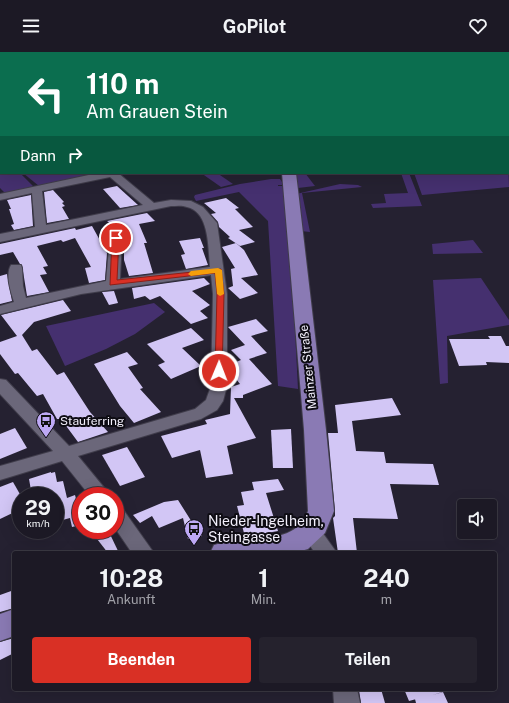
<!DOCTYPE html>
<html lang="de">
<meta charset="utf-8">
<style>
body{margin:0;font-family:"Public Sans",sans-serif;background:#25222d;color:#f1f3f6;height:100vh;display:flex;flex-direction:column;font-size:15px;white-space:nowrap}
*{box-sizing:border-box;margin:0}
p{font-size:13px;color:#a0a0a7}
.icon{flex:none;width:22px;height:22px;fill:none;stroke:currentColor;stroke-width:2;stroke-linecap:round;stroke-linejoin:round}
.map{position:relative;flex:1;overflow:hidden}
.drawer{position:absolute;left:12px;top:499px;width:485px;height:140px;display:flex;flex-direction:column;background:#1c1925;border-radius:4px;box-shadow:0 4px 16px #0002,0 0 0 1px #3a3842}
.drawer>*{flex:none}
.top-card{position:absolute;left:0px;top:0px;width:509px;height:122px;box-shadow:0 4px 16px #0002,0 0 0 1px #3a3842;background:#0b6e4f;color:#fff;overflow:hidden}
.fabs{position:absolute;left:457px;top:447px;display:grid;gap:8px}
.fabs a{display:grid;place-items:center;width:40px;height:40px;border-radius:4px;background:#1c1925;box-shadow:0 4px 16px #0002,0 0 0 1px #3a3842;font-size:20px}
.speed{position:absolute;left:12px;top:435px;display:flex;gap:8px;font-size:20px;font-weight:700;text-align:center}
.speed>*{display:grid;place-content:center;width:52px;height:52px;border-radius:50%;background:#1c1925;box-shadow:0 4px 16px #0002,0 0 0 1px #3a3842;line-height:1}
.speed small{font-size:10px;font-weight:400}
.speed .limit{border:6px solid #d22;background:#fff;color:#111}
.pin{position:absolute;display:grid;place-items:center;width:34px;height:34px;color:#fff;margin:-17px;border:2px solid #fff;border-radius:50%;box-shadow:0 1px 4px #0007}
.me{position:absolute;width:44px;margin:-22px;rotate:1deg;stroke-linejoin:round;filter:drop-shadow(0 0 3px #0008)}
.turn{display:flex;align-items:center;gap:14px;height:84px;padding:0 20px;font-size:18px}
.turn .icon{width:52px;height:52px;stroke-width:2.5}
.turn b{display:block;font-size:28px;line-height:34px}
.then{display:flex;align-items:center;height:38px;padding:0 20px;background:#0003;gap:8px;font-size:15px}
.eta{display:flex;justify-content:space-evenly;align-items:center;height:68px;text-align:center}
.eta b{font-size:24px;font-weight:700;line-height:28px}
.primary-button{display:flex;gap:8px;margin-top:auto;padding:8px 20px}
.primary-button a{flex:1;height:46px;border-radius:4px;background:#d93025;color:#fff;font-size:16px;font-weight:700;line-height:46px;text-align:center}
.primary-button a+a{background:#25222d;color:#f1f3f6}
header{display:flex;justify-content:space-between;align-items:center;height:52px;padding:0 20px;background:#1c1925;font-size:18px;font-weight:700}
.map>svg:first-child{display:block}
.green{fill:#45306f}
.building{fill:#d2c6f5}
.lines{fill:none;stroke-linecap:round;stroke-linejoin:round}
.minor-casing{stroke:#403d4b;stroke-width:2}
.major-casing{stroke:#403d4b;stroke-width:2}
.minor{fill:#6b677a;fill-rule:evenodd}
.major{fill:#8a7ab4;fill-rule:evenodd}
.route{fill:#d93025;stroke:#8d1f18}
.slow{fill:#f59e0b}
.labels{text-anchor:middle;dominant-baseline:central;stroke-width:4;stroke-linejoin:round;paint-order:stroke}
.street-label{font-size:12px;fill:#f3f0fc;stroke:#0e0c13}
.poi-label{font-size:12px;fill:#f3f0fc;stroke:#0e0c13;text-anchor:start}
.near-poi-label{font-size:14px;fill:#f3f0fc;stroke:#0e0c13;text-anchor:start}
</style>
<header><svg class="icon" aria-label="menu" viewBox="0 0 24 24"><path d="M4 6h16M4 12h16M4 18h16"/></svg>GoPilot<svg class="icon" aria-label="heart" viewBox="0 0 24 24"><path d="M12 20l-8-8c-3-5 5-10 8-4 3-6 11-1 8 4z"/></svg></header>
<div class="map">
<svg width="509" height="651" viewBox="0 0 509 651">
<rect width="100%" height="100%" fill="#252131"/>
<g class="green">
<polygon points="0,96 1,121 20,121 35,136 6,142 0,136"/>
<polygon points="508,106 509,135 422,143 414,121 508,121"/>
<polygon points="23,121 103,121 39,134"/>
<polygon points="201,121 217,121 233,132 221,135"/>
<polygon points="295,121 305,121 315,134 298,136"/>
<polygon points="401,121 409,121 422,154 373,156 371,152 386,151 384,142 408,141"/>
<polygon points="271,127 280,127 284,133 278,133 278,134 285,134 290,180 298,337 278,334 268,169 239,140 196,149 194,145 195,143 240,132"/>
<polygon points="340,132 358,133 362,135 302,141 310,180 301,179 296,142"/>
<polygon points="473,188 483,201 433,202 432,192"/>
<polygon points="481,226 509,268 509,273 447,284 448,331 440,332 433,228"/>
<polygon points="154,251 165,260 135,282 106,297 65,314 46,274"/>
</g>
<g class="building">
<polygon points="117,134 138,153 120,156 103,137"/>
<polygon points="53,138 64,150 62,151 65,154 62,155 69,167 47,171 44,140"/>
<polygon points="31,143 33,174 14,178 11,173 14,172 9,157 11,157 7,148"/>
<polygon points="226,146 239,156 235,157 253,175 239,178 255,190 240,194 228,186 230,185 219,175 218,170 211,162 216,161 204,151"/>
<polygon points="147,161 155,169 139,172 147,191 144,191 153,221 129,224 124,208 124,186 117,177 107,169"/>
<polygon points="92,174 107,201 105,228 89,231 85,216 91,215 75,186 63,190 61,188 37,194 48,214 43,215 47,222 40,223 49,240 27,244 22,213 20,212 13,200 0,203 0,192 75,176 76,178"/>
<polygon points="200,186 204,196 202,196 208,213 186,217 181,203 185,202 179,189"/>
<polygon points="236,191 244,198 258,223 241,226 258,241 240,247 228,236 233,234 231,217 235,216 222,195"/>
<polygon points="7,222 12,249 0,252 0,224"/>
<polygon points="204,226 210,232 192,239 210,253 200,259 208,266 191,272 160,244 150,248 145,244 134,247 132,236"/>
<polygon points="114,239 118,251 109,253 102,240"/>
<polygon points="63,248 71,259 34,270 22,283 32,299 37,297 57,323 64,320 90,360 108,380 78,390 61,367 57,367 43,342 37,344 18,321 15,322 0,302 0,290 17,284 1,263"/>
<polygon points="256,267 268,279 251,284 267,301 249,307 272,332 243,343 243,346 234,346 256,386 227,394 233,422 206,426 200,398 172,406 161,384 207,372 205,368 230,362 231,335 240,332 232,322 239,320 231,312 241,308 231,298 245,293 228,275"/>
<polygon points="191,276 204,288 182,296 201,314 171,327 158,313 165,310 147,292"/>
<polygon points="488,284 501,284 506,294 509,294 509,311 486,310 487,313 459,314 449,287 490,287"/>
<polygon points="127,300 138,312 128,315 143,336 140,337 161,360 134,371 120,354 94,312"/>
<polygon points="392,346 401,363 352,369 356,399 384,400 386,411 433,412 439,433 390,432 398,467 353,466 357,501 338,501 333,466 335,464 335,459 328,381 338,381 335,353"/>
<polygon points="15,376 27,396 0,407 0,382"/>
<polygon points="291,377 293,416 273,416 271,378"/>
<polygon points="127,395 145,425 120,434 102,403"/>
<polygon points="51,420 51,421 55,420 57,430 63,429 67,446 75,443 78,454 81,453 81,473 72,475 70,466 55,470 55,444 32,444 29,427"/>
<polygon points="278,427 284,438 266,441 278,479 245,485 237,454 244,453 241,440 254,438 252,430"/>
<polygon points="13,430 21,444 21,457 0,467 0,435"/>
<polygon points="178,448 195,475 200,474 202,484 188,487 183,466 159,476 152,464 140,471 133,463 164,450"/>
<polygon points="90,478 108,478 119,501 108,501"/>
<polygon points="14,538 14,556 0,560 0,543"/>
<polygon points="14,586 14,601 0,608 0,590"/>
<polygon points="363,637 381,637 385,651 361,651 359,638"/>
<polygon points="404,637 441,637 442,640 433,643 443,640 448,651 416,651 415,647 420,646 409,649"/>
</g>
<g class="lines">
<defs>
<g id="minor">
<path d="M98 121H118L154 151 171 148 191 149 203 155 217 171 227 242V334L223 349 217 358 201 367 78 404 111 444H90L62 409 0 428V414L53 399 0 342V327L6 328 69 394 195 357 206 348 211 334 213 242 211 223 81 242 0 262V254L14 250C11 240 5 223 11 213H21L22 216 23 234 26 246 106 229 110 186 116 182 122 186 120 227 210 215C208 197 210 160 187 155 182 153 176 154 171 154L0 190V182L35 175 32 141 0 148V142ZM110 125 143 153 46 173 42 139Z"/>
<polygon points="115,453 122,456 154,501 132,501 115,476"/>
<polygon points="310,471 317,473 337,501 315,501 300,479 303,473"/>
<polygon points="333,637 357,637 360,651 334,651"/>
</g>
<g id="major">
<rect x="273" y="0" width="8" height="1"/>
<path d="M282 121H296L326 378 334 459 325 481 308 497 294 501H210L214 493C244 483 295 496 308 459L304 378Z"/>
<polygon points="14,557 14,584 0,589 0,562"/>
</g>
</defs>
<use href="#minor" class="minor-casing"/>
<use href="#major" class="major-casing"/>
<use href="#minor" class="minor"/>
<use href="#major" class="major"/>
</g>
<polygon class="route" points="116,184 119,186 117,228 221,217 224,242 222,321 219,321 215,319 217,242 215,221 110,233 112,186"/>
<polygon class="slow" points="218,216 222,218 224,242 220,244 217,242 215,221 191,224 188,222 191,219"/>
<defs>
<symbol id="bus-pin" viewBox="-11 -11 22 30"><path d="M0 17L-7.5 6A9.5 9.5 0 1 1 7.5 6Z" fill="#bea9f5" stroke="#0e0c13"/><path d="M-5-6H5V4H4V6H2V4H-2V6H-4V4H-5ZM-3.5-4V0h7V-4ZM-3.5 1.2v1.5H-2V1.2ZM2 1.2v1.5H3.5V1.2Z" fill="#111"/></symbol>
</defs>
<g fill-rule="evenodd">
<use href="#bus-pin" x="35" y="358" width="22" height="30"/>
<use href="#bus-pin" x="183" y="466" width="22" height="30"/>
</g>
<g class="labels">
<g class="street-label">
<text transform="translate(308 315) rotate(-96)">Mainzer Straße</text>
</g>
<g class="poi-label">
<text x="60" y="369">Stauferring</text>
</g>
<g class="near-poi-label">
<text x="208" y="469">Nieder-Ingelheim,<tspan x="208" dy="16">Steingasse</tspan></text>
</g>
</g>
</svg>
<div class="fabs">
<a><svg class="icon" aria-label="sound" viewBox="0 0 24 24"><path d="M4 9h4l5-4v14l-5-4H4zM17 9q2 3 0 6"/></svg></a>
</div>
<div class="speed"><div>29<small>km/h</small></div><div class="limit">30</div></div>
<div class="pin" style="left:116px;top:186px;background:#d93025"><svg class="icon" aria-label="arrive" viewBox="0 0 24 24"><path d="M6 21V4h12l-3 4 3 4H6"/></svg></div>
<svg class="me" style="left:219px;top:319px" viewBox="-20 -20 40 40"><circle r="17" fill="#d93025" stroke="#fff" stroke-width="3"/><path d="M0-11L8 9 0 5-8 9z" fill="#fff"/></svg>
<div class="top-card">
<div class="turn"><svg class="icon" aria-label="left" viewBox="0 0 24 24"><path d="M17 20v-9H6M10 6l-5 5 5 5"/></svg><div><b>110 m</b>Am Grauen Stein</div></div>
<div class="then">Dann<svg class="icon" aria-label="right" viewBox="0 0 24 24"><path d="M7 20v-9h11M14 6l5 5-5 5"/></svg></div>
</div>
<section class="drawer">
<div class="eta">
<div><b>10:28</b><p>Ankunft</p></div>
<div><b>1</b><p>Min.</p></div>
<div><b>240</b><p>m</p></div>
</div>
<div class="primary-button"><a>Beenden</a><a>Teilen</a></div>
</section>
</div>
